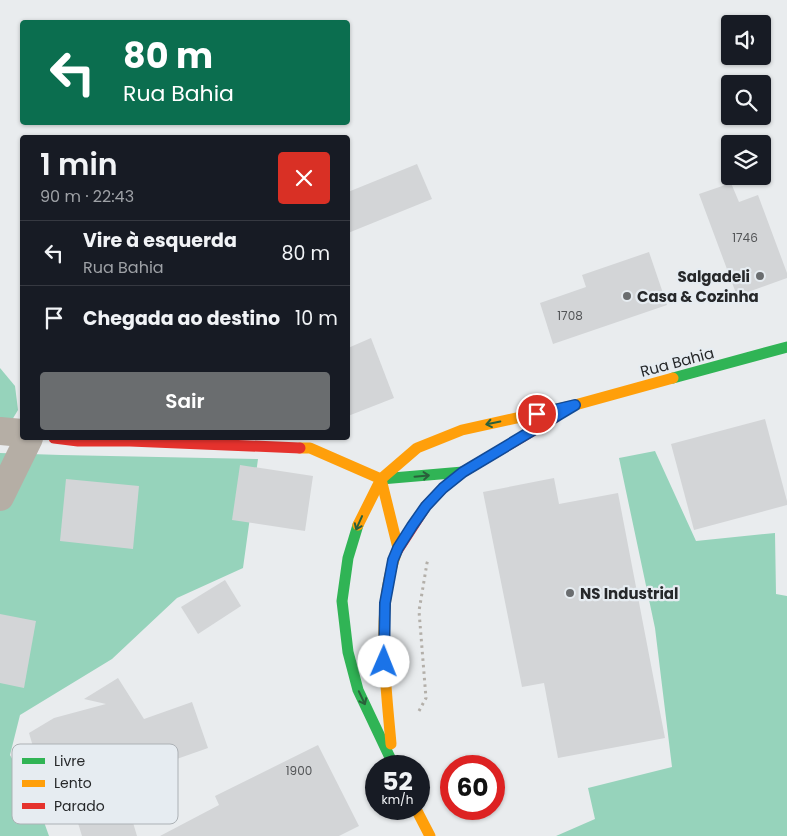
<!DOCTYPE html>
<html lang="pt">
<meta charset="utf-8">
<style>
body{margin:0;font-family:Poppins,sans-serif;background:#242831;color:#f1f3f6;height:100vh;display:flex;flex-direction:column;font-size:19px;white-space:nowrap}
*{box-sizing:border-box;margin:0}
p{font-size:16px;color:#9ea1a6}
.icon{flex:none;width:28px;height:28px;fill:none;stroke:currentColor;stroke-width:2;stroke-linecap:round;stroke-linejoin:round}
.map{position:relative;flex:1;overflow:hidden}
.side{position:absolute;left:20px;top:135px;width:330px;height:305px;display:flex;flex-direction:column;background:#171b24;border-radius:5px;box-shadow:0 1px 4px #0004}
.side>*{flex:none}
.top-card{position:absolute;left:20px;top:20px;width:330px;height:105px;border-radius:5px;box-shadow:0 1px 4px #0004;background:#0b6e4f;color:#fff;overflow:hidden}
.buttons{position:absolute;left:721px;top:15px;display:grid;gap:10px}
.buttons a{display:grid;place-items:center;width:50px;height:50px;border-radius:5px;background:#171b24;box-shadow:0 1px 4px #0004;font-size:25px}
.speed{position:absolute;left:365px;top:755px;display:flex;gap:10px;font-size:25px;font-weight:700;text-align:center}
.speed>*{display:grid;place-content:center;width:65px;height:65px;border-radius:50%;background:#171b24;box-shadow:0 1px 4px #0004;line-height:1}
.speed small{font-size:12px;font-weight:400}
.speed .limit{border:8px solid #d22;background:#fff;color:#111}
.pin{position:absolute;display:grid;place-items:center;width:42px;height:42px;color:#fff;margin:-21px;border:2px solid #fff;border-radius:50%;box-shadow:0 1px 5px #0007}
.me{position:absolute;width:55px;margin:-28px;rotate:1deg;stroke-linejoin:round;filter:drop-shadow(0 0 4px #0008)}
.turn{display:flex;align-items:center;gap:18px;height:105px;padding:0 20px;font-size:22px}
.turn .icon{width:65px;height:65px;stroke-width:2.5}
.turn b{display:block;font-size:35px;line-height:42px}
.round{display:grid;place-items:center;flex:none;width:52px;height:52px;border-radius:5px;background:#242831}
.headline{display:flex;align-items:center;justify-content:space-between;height:85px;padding:0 20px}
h1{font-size:30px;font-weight:600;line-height:38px}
.primary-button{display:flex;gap:10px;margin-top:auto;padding:10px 20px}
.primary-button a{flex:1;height:58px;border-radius:5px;background:#6a6d6f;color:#fff;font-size:20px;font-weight:600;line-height:58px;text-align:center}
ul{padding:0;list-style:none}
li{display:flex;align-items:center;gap:15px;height:65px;padding:0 20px;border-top:1px solid #363941}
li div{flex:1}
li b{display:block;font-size:19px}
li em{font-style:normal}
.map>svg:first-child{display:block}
.forest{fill:#96d3bb}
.building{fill:#d3d5d7}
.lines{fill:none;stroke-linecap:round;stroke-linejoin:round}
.path{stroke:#b3afa9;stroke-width:3;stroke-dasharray:2.5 4;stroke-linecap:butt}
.street{stroke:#b5aea5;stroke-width:28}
.fast{stroke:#30b455;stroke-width:11}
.slow{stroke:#ff9f0a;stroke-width:11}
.jam{stroke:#e5322d;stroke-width:11}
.oneway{stroke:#2a603b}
.route-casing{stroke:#114b97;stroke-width:12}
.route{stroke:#1a73e8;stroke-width:9}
.poi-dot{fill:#6a6d6f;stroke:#e6ecf1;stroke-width:2}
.labels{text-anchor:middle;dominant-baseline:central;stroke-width:4.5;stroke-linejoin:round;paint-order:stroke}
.number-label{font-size:12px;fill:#535557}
.poi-label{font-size:15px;font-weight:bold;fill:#26282a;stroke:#e6ecf1;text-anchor:start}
.street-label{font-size:15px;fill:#26282a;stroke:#e6ecf1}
.key{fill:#e6ecf1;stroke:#acb1b5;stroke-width:1}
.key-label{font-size:14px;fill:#26282a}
</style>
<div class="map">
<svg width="787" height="836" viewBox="0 0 787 836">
<rect width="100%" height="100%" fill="#e9ecee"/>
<g class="forest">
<polygon points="0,368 15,386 18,410 0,440"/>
<polygon points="655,451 696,541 775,533 776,594 787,596 787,836 556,836 595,819 588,788 672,767 655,628 619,458"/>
<polygon points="0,453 61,455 258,459 243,568 177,598 112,659 20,715 10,755 39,808 49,836 0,836"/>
</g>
<g class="building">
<polygon points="417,164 432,199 348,233 348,192"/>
<polygon points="731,183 739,202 758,195 787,273 787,278 737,296 699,194"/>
<polygon points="649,252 667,305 553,344 540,303 586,287 582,275"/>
<polygon points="371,338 394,398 348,416 348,348"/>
<polygon points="765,419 787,501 787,505 694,530 671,444"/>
<polygon points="240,465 313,476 305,531 232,520"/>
<polygon points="554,478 559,504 618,493 665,738 558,758 544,683 522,687 483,492"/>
<polygon points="66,479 139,486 133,549 60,541"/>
<polygon points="225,580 241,606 198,634 181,607"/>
<polygon points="0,614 36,621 24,688 0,683"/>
<polygon points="118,678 144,719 192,702 208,748 120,779 137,836 82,836 66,784 46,790 29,733 54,718 106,704 84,699"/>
<polygon points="318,745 359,826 339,836 160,836 219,805 215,796"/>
</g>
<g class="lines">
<polyline class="path" points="419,711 426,698 419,611 427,563 428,560"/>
<g class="street">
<polyline points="0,431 22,433"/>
<polyline points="0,497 29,438"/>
</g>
<g class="fast">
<polyline points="673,378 787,347"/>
<polyline points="381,479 463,472"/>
<polyline points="358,525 348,558 342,601 348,652 358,690 394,766"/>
</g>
<g class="slow">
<polyline points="300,448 310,448 381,479"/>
<polyline points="381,479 398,548"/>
<polyline points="358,525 381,479 417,448 462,430 575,405 673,378"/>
<path d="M391 744C386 684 375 608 397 551"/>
<polyline points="416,809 430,836"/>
</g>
<g class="jam">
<polyline points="54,438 78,441 130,441 300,448"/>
<polyline points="397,551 426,506 443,488 463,472 556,417"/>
</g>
</g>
<defs><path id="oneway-shaft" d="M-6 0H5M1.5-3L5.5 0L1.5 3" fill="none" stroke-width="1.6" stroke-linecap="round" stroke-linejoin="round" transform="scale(1.25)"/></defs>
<g class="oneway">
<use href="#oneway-shaft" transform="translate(493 423) rotate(168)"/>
<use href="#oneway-shaft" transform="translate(422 476) rotate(-5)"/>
<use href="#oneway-shaft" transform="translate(359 523) rotate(114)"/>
<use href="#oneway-shaft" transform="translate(362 698) rotate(65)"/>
</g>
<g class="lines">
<defs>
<polyline id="route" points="384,662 385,603 393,560 398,548 412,526 426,506 443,488 463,472 575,405 537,414"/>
</defs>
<use href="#route" class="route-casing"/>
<use href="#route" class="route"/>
</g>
<g class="poi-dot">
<circle cx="760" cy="276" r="5"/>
<circle cx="627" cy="296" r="5"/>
<circle cx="570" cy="593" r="5"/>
</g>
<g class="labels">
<g class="number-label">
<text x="745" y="237">1746</text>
<text x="570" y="315">1708</text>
<text x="299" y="770">1900</text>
</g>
<g class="poi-label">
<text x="750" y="276" text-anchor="end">Salgadeli</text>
<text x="637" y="296">Casa &amp; Cozinha</text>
<text x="580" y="593">NS Industrial</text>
</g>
<g class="street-label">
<text transform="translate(677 362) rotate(-15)">Rua Bahia</text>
</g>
</g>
<rect x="12" y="744" width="166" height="80" rx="8" class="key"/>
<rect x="22" y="758" width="23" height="6" fill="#30b455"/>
<rect x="22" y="780" width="23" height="7" fill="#ff9f0a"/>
<rect x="22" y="803" width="23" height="6" fill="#e5322d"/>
<g class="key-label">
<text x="54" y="766">Livre</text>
<text x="54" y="788">Lento</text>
<text x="54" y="811">Parado</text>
</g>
</svg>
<div class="buttons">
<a><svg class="icon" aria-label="sound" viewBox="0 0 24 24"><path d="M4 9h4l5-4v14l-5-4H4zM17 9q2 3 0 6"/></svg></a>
<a><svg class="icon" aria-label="search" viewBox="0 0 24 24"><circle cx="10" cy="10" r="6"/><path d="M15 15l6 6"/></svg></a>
<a><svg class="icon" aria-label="layers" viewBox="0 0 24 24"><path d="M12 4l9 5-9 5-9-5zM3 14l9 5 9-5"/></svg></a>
</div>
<div class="speed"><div>52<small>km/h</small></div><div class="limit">60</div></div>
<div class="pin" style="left:537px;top:414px;background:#d93025"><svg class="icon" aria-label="arrive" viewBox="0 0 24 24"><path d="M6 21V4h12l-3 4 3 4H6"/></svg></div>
<svg class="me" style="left:384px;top:662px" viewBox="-20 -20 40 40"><circle r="19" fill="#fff"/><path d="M0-13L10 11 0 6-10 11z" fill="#1a73e8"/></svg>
<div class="top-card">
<div class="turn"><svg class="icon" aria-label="left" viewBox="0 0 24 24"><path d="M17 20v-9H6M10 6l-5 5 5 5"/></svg><div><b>80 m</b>Rua Bahia</div></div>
</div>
<section class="side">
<div class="headline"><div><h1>1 min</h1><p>90 m · 22:43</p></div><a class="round" style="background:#d93025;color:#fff"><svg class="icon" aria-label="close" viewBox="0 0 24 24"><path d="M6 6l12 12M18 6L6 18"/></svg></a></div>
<ul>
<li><svg class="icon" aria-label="left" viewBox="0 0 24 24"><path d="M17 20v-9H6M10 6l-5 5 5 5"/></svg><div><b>Vire à esquerda</b><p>Rua Bahia</p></div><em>80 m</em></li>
<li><svg class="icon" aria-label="arrive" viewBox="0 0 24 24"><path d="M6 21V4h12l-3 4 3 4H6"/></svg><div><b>Chegada ao destino</b></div><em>10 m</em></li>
</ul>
<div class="primary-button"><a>Sair</a></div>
</section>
</div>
